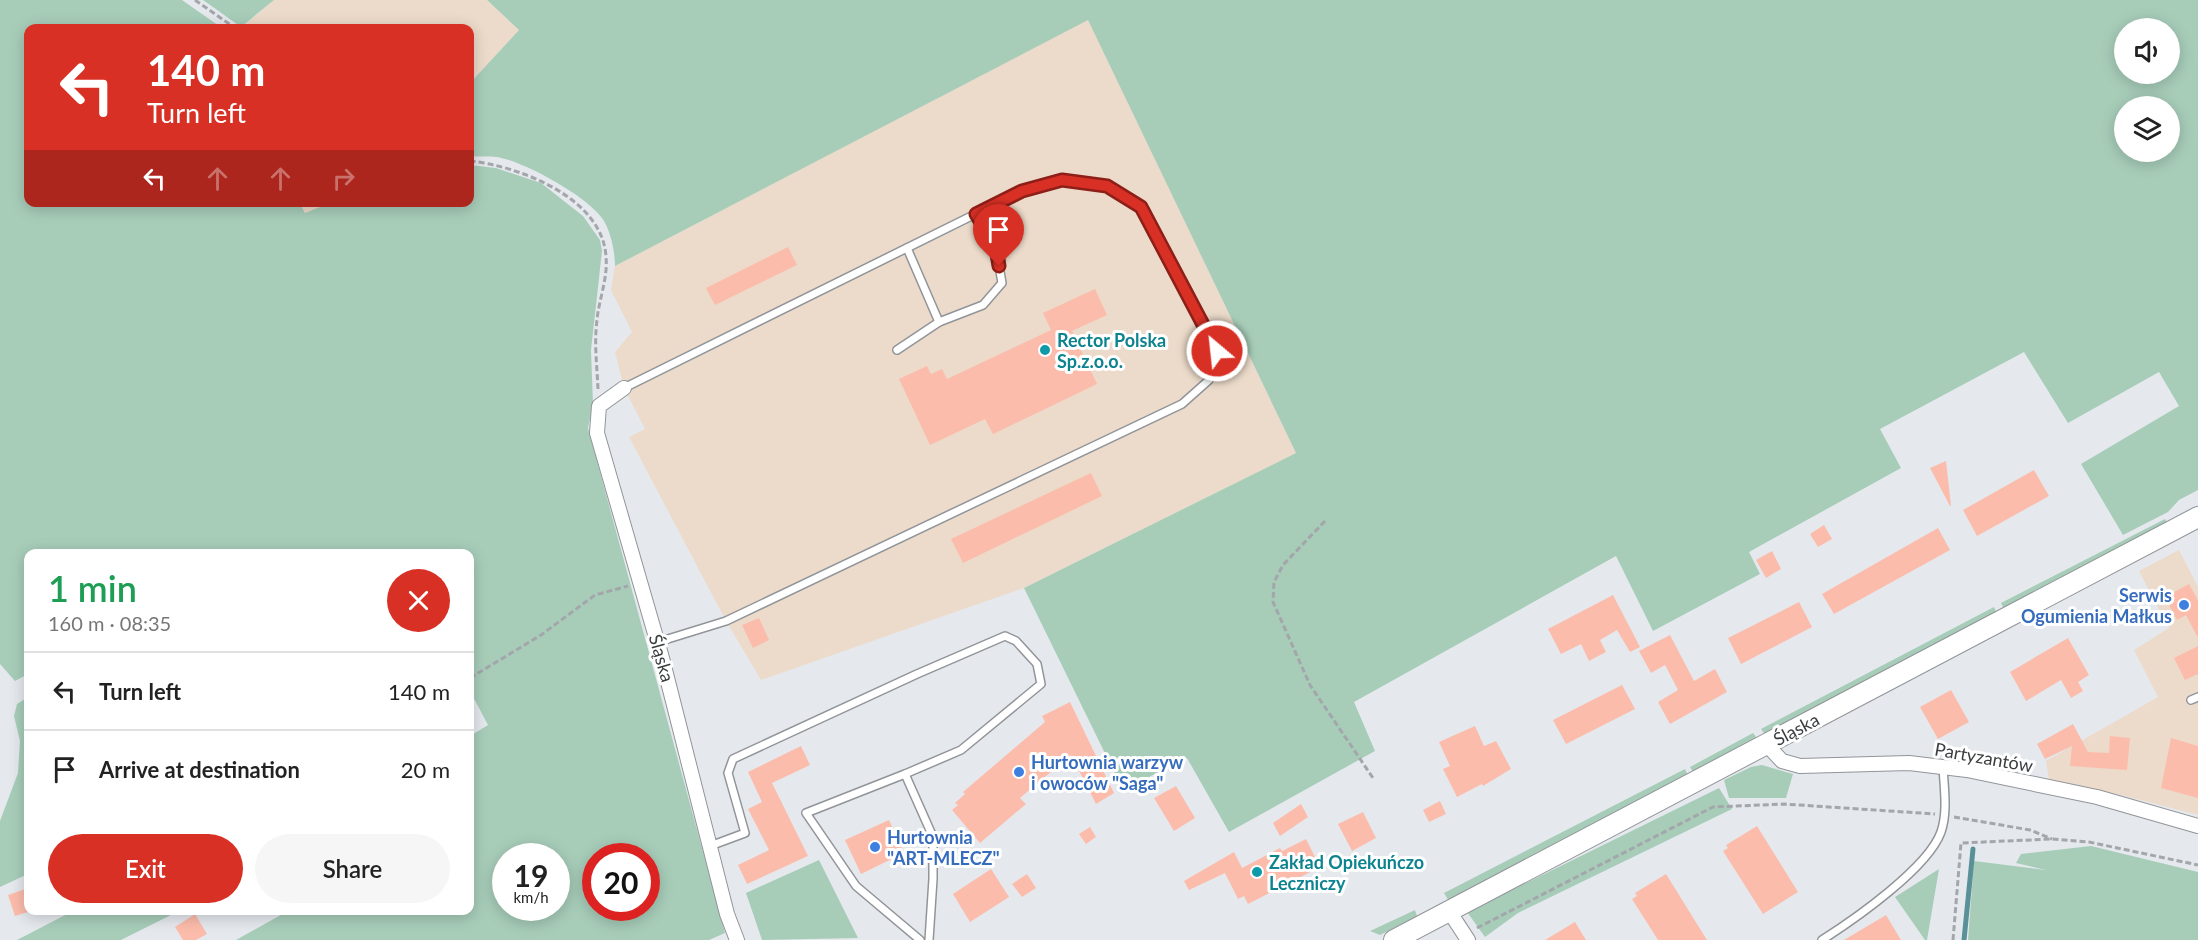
<!DOCTYPE html>
<meta charset="utf-8">
<style>
body{margin:0;font-family:Lato,sans-serif;background:#f6f6f6;color:#222;height:100vh;display:flex;flex-direction:column;font-size:22px;white-space:nowrap}
*{box-sizing:border-box;margin:0}
p{font-size:20px;color:#767676}
.icon{flex:none;width:33px;height:33px;fill:none;stroke:currentColor;stroke-width:2;stroke-linecap:round;stroke-linejoin:round}
.map{position:relative;flex:1;overflow:hidden}
.panel{position:absolute;left:24px;top:549px;width:450px;height:366px;display:flex;flex-direction:column;background:#fff;border-radius:12px;box-shadow:0 3px 15px #0003}
.panel>*{flex:none}
.guide{position:absolute;left:24px;top:24px;width:450px;height:183px;border-radius:12px;box-shadow:0 3px 15px #0003;background:#d93025;color:#fff;overflow:hidden}
.controls{position:absolute;left:2114px;top:18px;display:grid;gap:12px}
.controls a{display:grid;place-items:center;width:66px;height:66px;border-radius:50%;background:#fff;box-shadow:0 3px 15px #0003;font-size:30px}
.speed{position:absolute;left:492px;top:843px;display:flex;gap:12px;font-size:30px;font-weight:700;text-align:center}
.speed>*{display:grid;place-content:center;width:78px;height:78px;border-radius:50%;background:#fff;box-shadow:0 3px 15px #0003;line-height:1}
.speed small{font-size:15px;font-weight:400}
.speed .limit{border:9px solid #d22;background:#fff;color:#111}
.pin{position:absolute;display:grid;place-items:center;width:51px;height:51px;color:#fff;margin:-62px -26px;border-radius:50% 50% 50% 0;rotate:-45deg;box-shadow:0 0 6px #0007}
.pin .icon{rotate:45deg}
.me{position:absolute;width:66px;margin:-33px;rotate:332deg;stroke-linejoin:round;filter:drop-shadow(0 0 4px #0008)}
.turn{display:flex;align-items:center;gap:21px;height:126px;padding:0 24px;font-size:27px}
.turn .icon{width:78px;height:78px;stroke-width:2.5}
.turn b{display:block;font-size:42px;line-height:51px}
.lanes{display:flex;align-items:center;height:57px;padding:0 24px;background:#0003;justify-content:center;gap:30px;direction:ltr}
.lanes .off{opacity:.35}
.round{display:grid;place-items:center;flex:none;width:63px;height:63px;border-radius:32px;background:#f6f6f6}
.overview{display:flex;align-items:center;justify-content:space-between;height:102px;padding:0 24px}
h1{font-size:36px;font-weight:600;line-height:45px;color:#1e9e55}
.cta{display:flex;gap:12px;margin-top:auto;padding:12px 24px}
.cta a{flex:1;height:69px;border-radius:36px;background:#d93025;color:#fff;font-size:24px;font-weight:600;line-height:69px;text-align:center}
.cta a+a{background:#f6f6f6;color:#222}
ul{padding:0;list-style:none}
li{display:flex;align-items:center;gap:18px;height:78px;padding:0 24px;border-top:2px solid #e0e0e0}
li div{flex:1}
li b{display:block;font-size:22px}
li em{font-style:normal}
.map>svg:first-child{display:block}
.industrial{fill:#ecdbca}
.green{fill:#a7cdb9;fill-rule:evenodd}
.lines{fill:none;stroke-linecap:round;stroke-linejoin:round}
.stream{stroke:#5a9198;stroke-width:5}
.building{fill:#fcbcab}
.lane-casing{stroke:#919599;stroke-width:10}
.street-casing{stroke:#919599;stroke-width:16}
.secondary-casing{stroke:#919599;stroke-width:22}
.path{stroke:#a3a6aa;stroke-width:3;stroke-dasharray:6 3;stroke-linecap:butt}
.lane{stroke:#fff;stroke-width:7}
.street{stroke:#fff;stroke-width:14}
.secondary{stroke:#fff;stroke-width:20}
.route-casing{stroke:#8d1f18;stroke-width:15}
.route{stroke:#d93025;stroke-width:10}
.culture-dot{fill:#0f9aa8;stroke:#fff;stroke-width:2}
.shop-dot{fill:#3f7fe0;stroke:#fff;stroke-width:2}
.labels{text-anchor:middle;dominant-baseline:central;stroke-width:6;stroke-linejoin:round;paint-order:stroke}
.culture-label{font-size:18px;font-weight:bold;fill:#0d838f;stroke:#fff;text-anchor:start}
.shop-label{font-size:18px;font-weight:bold;fill:#366cbe;stroke:#fff;text-anchor:start}
.street-label{font-size:18px;fill:#3b3d3f;stroke:#fff}
</style>
<div class="map">
<svg width="2198" height="940" viewBox="0 0 2198 940">
<rect width="100%" height="100%" fill="#e5e9ee"/>
<g class="industrial">
<polygon points="274,0 487,0 519,30 470,83 470,28 240,28"/>
<polygon points="1088,19 1296,453 1024,588 761,680 726,621 629,437 645,429 624,388 615,352 632,332 611,290 615,266"/>
<polygon points="299,203 330,203 305,214"/>
<polygon points="2179,550 2198,587 2198,815 2121,795 2049,780 2046,761 2158,697 2134,650 2169,628 2139,571"/>
</g>
<g class="green">
<path d="M0 0H182L222 28H28V202H299L305 213 330 203 470 202V165L496 168 541 183 583 216 600 240 602 251 591 350 593 404 588 428 725 933 709 940H236L288 911 470 910V736L488 725 470 691V554H28V674L15 681 0 664ZM506 856H556V908H506ZM596 856H646V908H596Z"/>
<polygon points="203,0 274,0 241,27"/>
<path d="M487 0H2198V490L2179 500 2168 512 2123 535 2081 464 2179 406 2159 372 2068 423 2024 352 1880 429 1901 468 1749 552 1760 574 1653 631 1616 556 1354 702 1375 751 1229 832 1187 758 1123 790 1024 588 1296 453 1088 20 615 266C615 252 611 233 604 221 589 197 525 162 497 157 489 156 479 157 470 156V83L519 30ZM2124 28H2169V74H2124ZM2124 106H2169V152H2124Z"/>
<polygon points="2165,519 2168,525 2005,611 2001,603"/>
<polygon points="1994,607 1998,616 1767,738 1761,729"/>
<polygon points="28,697 28,874 0,887 0,821 18,773 20,741 14,716 17,704"/>
<polygon points="1753,733 1760,742 1696,777 1690,767"/>
<polygon points="1762,765 1793,774 1786,798 1729,798 1724,780 1751,767"/>
<polygon points="1685,769 1690,780 1450,903 1444,893"/>
<polygon points="1719,788 1732,809 1518,913 1485,937 1467,912"/>
<polygon points="2091,846 2198,872 2198,940 1968,940 1974,861 2046,870 2016,863 2021,854"/>
<polygon points="819,860 858,938 762,940 746,893"/>
<polygon points="1939,869 1927,940 1925,940 1895,897"/>
<polygon points="75,910 179,910 179,911 121,940 17,940"/>
<polygon points="1415,910 1417,916 1380,935 1370,931"/>
</g>
<g class="lines">
<polyline class="stream" points="1964,940 1973,849"/>
</g>
<g class="building">
<polygon points="788,247 797,265 715,305 706,288"/>
<polygon points="1095,289 1107,315 1072,331 1097,384 993,434 985,419 930,445 899,379 927,366 931,374 942,369 947,379 1051,330 1043,313"/>
<polygon points="1946,461 1951,506 1950,506 1930,468"/>
<polygon points="2034,470 2049,496 1977,536 1963,510"/>
<polygon points="1091,473 1102,496 963,563 951,539"/>
<polygon points="1824,525 1832,539 1818,547 1810,534"/>
<polygon points="1938,528 1950,550 1834,614 1822,594"/>
<polygon points="1772,551 1781,569 1766,578 1756,560"/>
<polygon points="2189,584 2198,600 2198,638 2186,615 2177,620 2165,597"/>
<polygon points="1613,595 1640,647 1630,652 1617,630 1600,640 1606,652 1589,661 1581,644 1561,654 1548,629"/>
<polygon points="1799,602 1812,627 1741,664 1728,638"/>
<polygon points="759,618 769,640 753,648 742,625"/>
<polygon points="1670,635 1694,681 1715,669 1727,692 1670,724 1658,702 1678,690 1665,665 1651,673 1639,651"/>
<polygon points="2068,638 2089,675 2078,682 2083,691 2071,698 2061,680 2026,701 2010,672"/>
<polygon points="2198,646 2198,674 2185,680 2174,658"/>
<polygon points="1622,685 1635,709 1566,744 1553,720"/>
<polygon points="1951,690 1969,722 1938,739 1920,707"/>
<polygon points="1070,702 1114,793 1096,804 1071,755 1020,798 1026,804 980,843 952,810 958,805 955,803 965,794 963,792 1045,722 1042,716"/>
<polygon points="2073,724 2088,752 2109,753 2110,736 2130,738 2127,770 2070,766 2072,746 2045,759 2037,744"/>
<polygon points="1475,726 1484,746 1496,741 1511,769 1483,786 1482,784 1457,797 1443,769 1450,766 1439,742"/>
<polygon points="2171,738 2198,746 2198,798 2161,788"/>
<polygon points="801,746 810,765 772,783 808,856 747,884 738,865 769,850 748,809 762,802 748,772"/>
<polygon points="1176,786 1195,818 1174,831 1154,798"/>
<polygon points="1440,801 1446,814 1429,822 1423,810"/>
<polygon points="1301,804 1308,817 1280,836 1273,823"/>
<polygon points="1363,812 1376,838 1352,851 1338,824"/>
<polygon points="889,820 904,853 861,874 845,840"/>
<polygon points="1757,826 1798,892 1763,914 1723,851 1728,848 1726,845"/>
<polygon points="1090,827 1096,837 1086,844 1079,834"/>
<polygon points="1306,839 1320,867 1248,904 1244,896 1238,899 1225,873 1189,890 1184,881 1234,852 1242,868 1280,848 1282,851"/>
<polygon points="991,869 1009,897 970,922 953,894"/>
<polygon points="1027,874 1036,888 1022,897 1012,884"/>
<polygon points="1666,874 1707,940 1658,940 1632,899 1637,896 1635,893"/>
<polygon points="28,888 28,912 15,916 8,895"/>
<polygon points="195,914 207,934 196,940 183,940 175,927"/>
<polygon points="1886,915 1901,940 1844,940"/>
<polygon points="1575,922 1586,940 1545,940"/>
</g>
<g class="lines">
<defs>
<g id="lane">
<polyline points="907,248 939,322"/>
<polyline points="897,350 939,322 983,305 1002,283 996,248 976,214"/>
<polyline points="624,388 1022,191 1062,180 1107,186 1141,207 1217,351 1209,380 1182,404 726,621 658,642"/>
<polyline points="2191,700 2198,697"/>
<polyline points="710,846 745,833 728,773 733,759 917,674 1005,636 1016,641 1037,664 1041,684 961,750 905,774"/>
<polyline points="920,940 856,886 806,813 905,774 933,837 933,879 929,940"/>
<path d="M1822 940C1855 919 1928 868 1941 832 1948 812 1944 787 1943 767"/>
</g>
<g id="street">
<polyline points="624,388 599,406 597,433 662,658 727,914 737,940"/>
<polyline points="1767,745 1782,761 1800,766 1909,763 1967,770 2097,797 2198,826"/>
<polyline points="1449,911 1468,940"/>
</g>
<polyline id="secondary" points="1394,940 2198,517"/>
</defs>
<use href="#lane" class="lane-casing"/>
<use href="#street" class="street-casing"/>
<use href="#secondary" class="secondary-casing"/>
<g class="path">
<polyline points="195,0 235,28"/>
<path d="M470 161C519 166 603 198 606 257 608 278 599 299 597 320 594 343 597 366 598 389"/>
<polyline points="1325,521 1283,565 1274,582 1273,602 1310,685 1373,778"/>
<polyline points="470,678 541,635 595,595 628,586"/>
<polyline points="1954,817 2030,830 2052,839"/>
<polyline points="1477,928 1713,807 1784,804 1935,814"/>
<polyline points="1953,940 1961,843 2052,839 2089,842 2198,865"/>
</g>
<use href="#lane" class="lane"/>
<use href="#street" class="street"/>
<use href="#secondary" class="secondary"/>
</g>
<g class="lines">
<defs>
<polyline id="route" points="999,266 996,248 976,214 1022,191 1062,180 1107,186 1141,207 1217,351"/>
</defs>
<use href="#route" class="route-casing"/>
<use href="#route" class="route"/>
</g>
<g class="culture-dot">
<circle cx="1045" cy="350" r="6"/>
<circle cx="1257" cy="872" r="6"/>
</g>
<g class="shop-dot">
<circle cx="2184" cy="605" r="6"/>
<circle cx="1019" cy="772" r="6"/>
<circle cx="875" cy="847" r="6"/>
</g>
<g class="labels">
<g class="culture-label">
<text x="1057" y="340">Rector Polska<tspan x="1057" dy="21">Sp.z.o.o.</tspan></text>
<text x="1269" y="862">Zakład Opiekuńczo<tspan x="1269" dy="21">Leczniczy</tspan></text>
</g>
<g class="shop-label">
<text x="2172" y="595" text-anchor="end">Serwis<tspan x="2172" dy="21">Ogumienia Małkus</tspan></text>
<text x="1031" y="762">Hurtownia warzyw<tspan x="1031" dy="21">i owoców "Saga"</tspan></text>
<text x="887" y="837">Hurtownia<tspan x="887" dy="21">"ART-MLECZ"</tspan></text>
</g>
<g class="street-label">
<text transform="translate(662 658) rotate(74)">Śląska</text>
<text transform="translate(1796 729) rotate(-28)">Śląska</text>
<text transform="translate(1984 757) rotate(10)">Partyzantów</text>
</g>
</g>
</svg>
<div class="controls">
<a><svg class="icon" aria-label="sound" viewBox="0 0 24 24"><path d="M4 9h4l5-4v14l-5-4H4zM17 9q2 3 0 6"/></svg></a>
<a><svg class="icon" aria-label="layers" viewBox="0 0 24 24"><path d="M12 4l9 5-9 5-9-5zM3 14l9 5 9-5"/></svg></a>
</div>
<div class="speed"><div>19<small>km/h</small></div><div class="limit">20</div></div>
<div class="pin" style="left:999px;top:266px;background:#d93025"><svg class="icon" aria-label="arrive" viewBox="0 0 24 24"><path d="M6 21V4h12l-3 4 3 4H6"/></svg></div>
<svg class="me" style="left:1217px;top:351px" viewBox="-20 -20 40 40"><circle r="17" fill="#d93025" stroke="#fff" stroke-width="3"/><path d="M0-11L8 9 0 5-8 9z" fill="#fff"/></svg>
<div class="guide">
<div class="turn"><svg class="icon" aria-label="left" viewBox="0 0 24 24"><path d="M17 20v-9H6M10 6l-5 5 5 5"/></svg><div><b>140 m</b>Turn left</div></div>
<div class="lanes"><svg class="icon" aria-label="left" viewBox="0 0 24 24"><path d="M17 20v-9H6M10 6l-5 5 5 5"/></svg><svg class="icon off" aria-label="ahead" viewBox="0 0 24 24"><path d="M12 20V5M6 11l6-6 6 6"/></svg><svg class="icon off" aria-label="ahead" viewBox="0 0 24 24"><path d="M12 20V5M6 11l6-6 6 6"/></svg><svg class="icon off" aria-label="right" viewBox="0 0 24 24"><path d="M7 20v-9h11M14 6l5 5-5 5"/></svg></div>
</div>
<section class="panel">
<div class="overview"><div><h1>1 min</h1><p>160 m · 08:35</p></div><a class="round" style="background:#d93025;color:#fff"><svg class="icon" aria-label="close" viewBox="0 0 24 24"><path d="M6 6l12 12M18 6L6 18"/></svg></a></div>
<ul>
<li><svg class="icon" aria-label="left" viewBox="0 0 24 24"><path d="M17 20v-9H6M10 6l-5 5 5 5"/></svg><div><b>Turn left</b></div><em>140 m</em></li>
<li><svg class="icon" aria-label="arrive" viewBox="0 0 24 24"><path d="M6 21V4h12l-3 4 3 4H6"/></svg><div><b>Arrive at destination</b></div><em>20 m</em></li>
</ul>
<div class="cta"><a>Exit</a><a>Share</a></div>
</section>
</div>
